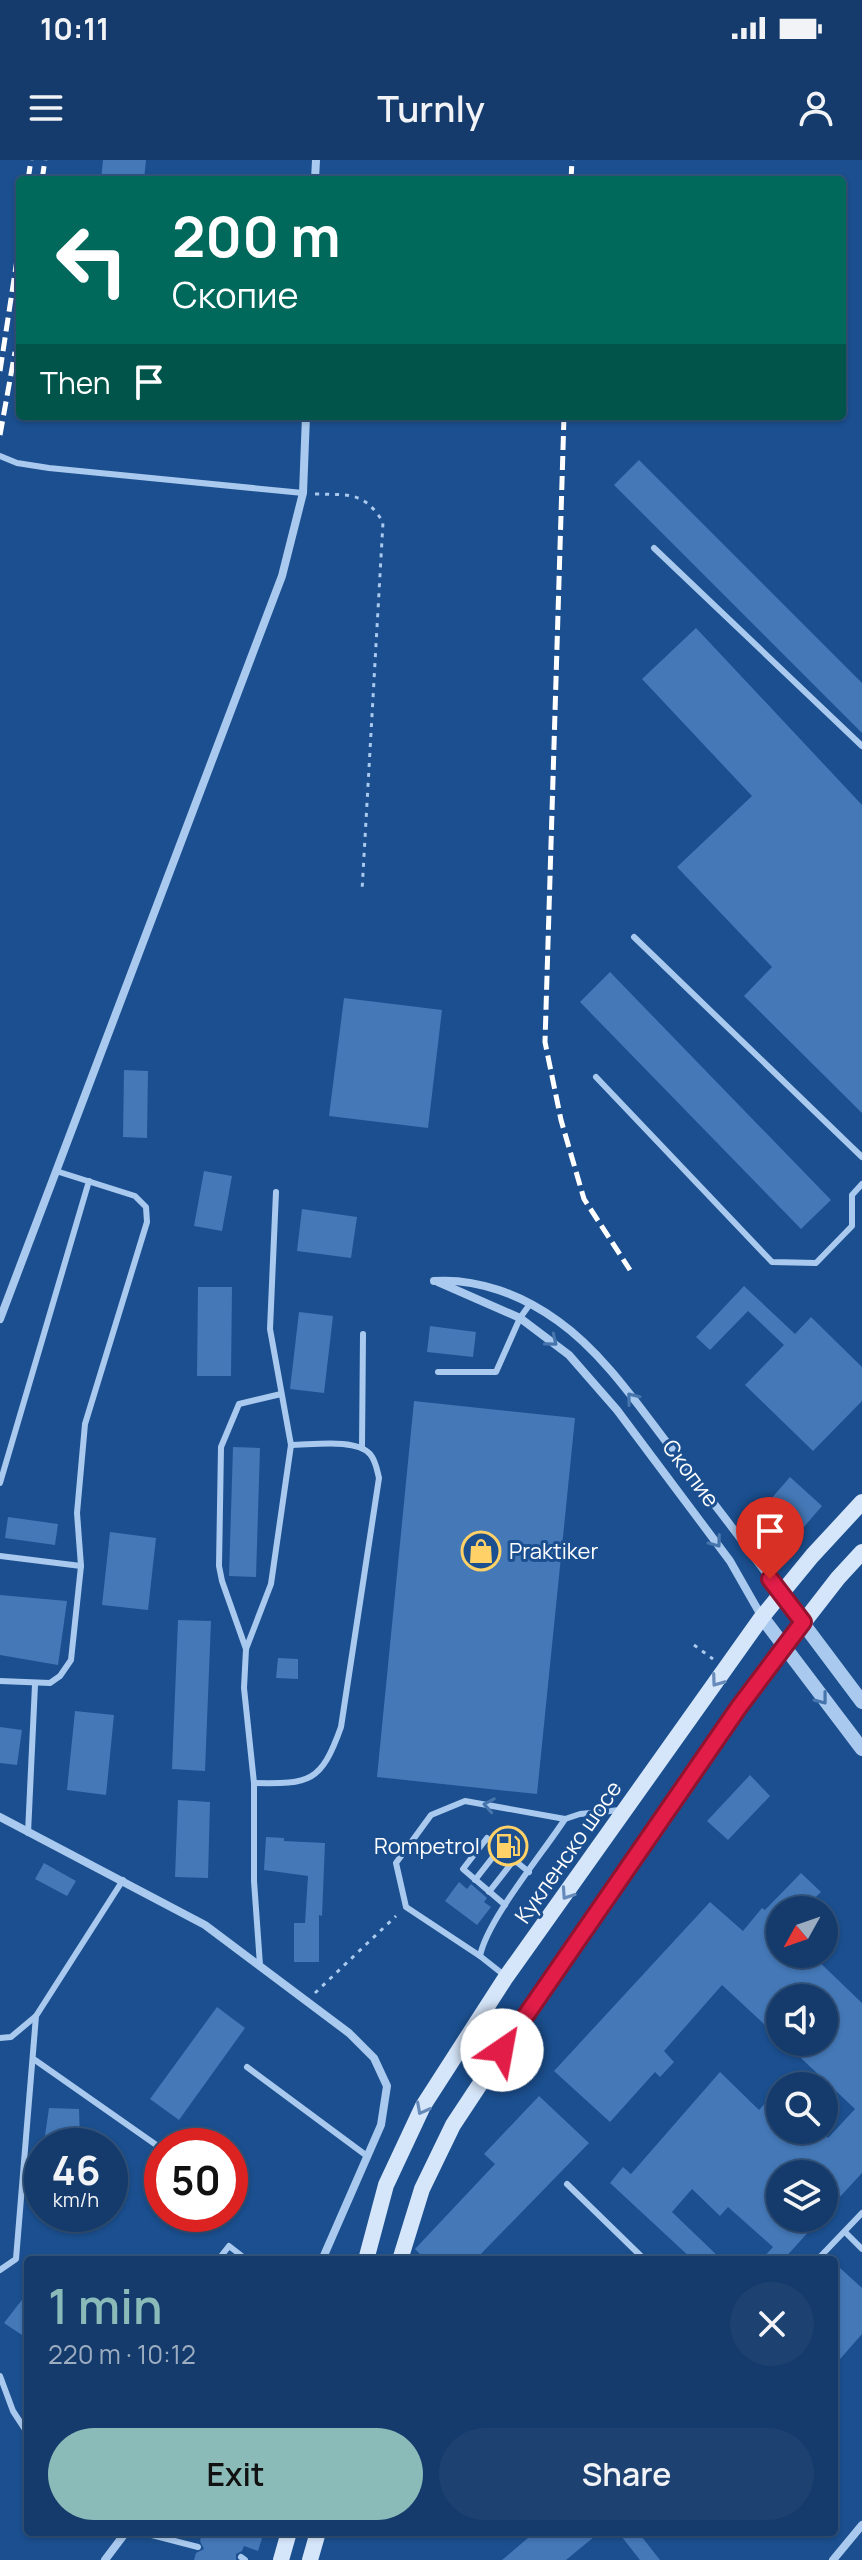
<!DOCTYPE html>
<meta charset="utf-8">
<style>
body{margin:0;font-family:Manrope,sans-serif;background:#1d4271;color:#f1f3f6;height:100vh;display:flex;flex-direction:column;font-size:30px;white-space:nowrap}
*{box-sizing:border-box;margin:0}
p{font-size:26px;color:#9dadc1}
.icon{flex:none;width:44px;height:44px;fill:none;stroke:currentColor;stroke-width:2;stroke-linecap:round;stroke-linejoin:round}
.map{position:relative;flex:1;overflow:hidden}
.panel{position:absolute;left:24px;top:2096px;width:814px;height:280px;display:flex;flex-direction:column;background:#143b6b;border-radius:8px;box-shadow:0 2px 6px #0004,0 0 0 2px #33557e}
.panel>*{flex:none}
.top-card{position:absolute;left:16px;top:16px;width:830px;height:244px;border-radius:8px;box-shadow:0 2px 6px #0004,0 0 0 2px #33557e;background:#00695c;color:#fff;overflow:hidden}
.needle{width:52px;rotate:230deg}
.buttons{position:absolute;left:766px;top:1736px;display:grid;gap:16px}
.buttons a{display:grid;place-items:center;width:72px;height:72px;border-radius:50%;background:#143b6b;box-shadow:0 2px 6px #0004,0 0 0 2px #33557e;font-size:40px}
.speed{position:absolute;left:24px;top:1968px;display:flex;gap:16px;font-size:40px;font-weight:700;text-align:center}
.speed>*{display:grid;place-content:center;width:104px;height:104px;border-radius:50%;background:#143b6b;box-shadow:0 2px 6px #0004,0 0 0 2px #33557e;line-height:1}
.speed small{font-size:20px;font-weight:400}
.speed .limit{border:12px solid #d22;background:#fff;color:#111}
.pin{position:absolute;display:grid;place-items:center;width:68px;height:68px;color:#fff;margin:-82px -34px;border-radius:50% 50% 50% 0;rotate:-45deg;box-shadow:0 0 8px #0007}
.pin .icon{rotate:45deg}
.me{position:absolute;width:88px;margin:-44px;rotate:33deg;stroke-linejoin:round;filter:drop-shadow(0 0 6px #0008)}
.turn{display:flex;align-items:center;gap:28px;height:168px;padding:0 24px;font-size:36px}
.turn .icon{width:104px;height:104px;stroke-width:2.5}
.turn b{display:block;font-size:56px;line-height:68px}
.then{display:flex;align-items:center;height:76px;padding:0 24px;background:#0003;gap:16px;font-size:30px}
.round{display:grid;place-items:center;flex:none;width:84px;height:84px;border-radius:42px;background:#1d4271}
.overview{display:flex;align-items:center;justify-content:space-between;height:136px;padding:0 24px}
h1{font-size:48px;font-weight:600;line-height:60px;color:#8bbbb9}
.primary-button{display:flex;gap:16px;margin-top:auto;padding:16px 24px}
.primary-button a{flex:1;height:92px;border-radius:48px;background:#8bbbb9;color:#111;font-size:32px;font-weight:600;line-height:92px;text-align:center}
.primary-button a+a{background:#1d4271;color:#f1f3f6}
.status{display:flex;justify-content:space-between;align-items:center;height:56px;padding:0 40px;background:#143b6b;direction:ltr}
.status svg{height:22px;fill:currentColor}
header{display:flex;justify-content:space-between;align-items:center;height:104px;padding:0 24px;background:#143b6b;font-size:36px;font-weight:600}
.map>svg:first-child{display:block}
.building{fill:#4478b7}
.lines{fill:none;stroke-linecap:round;stroke-linejoin:round}
.path{stroke:#a9c9ee;stroke-width:3;stroke-dasharray:4 6;stroke-linecap:butt}
.service{stroke:#a9c9ee;stroke-width:6}
.minor{stroke:#a9c9ee;stroke-width:8}
.tertiary{stroke:#a9c9ee;stroke-width:14}
.secondary{stroke:#d6e6fa;stroke-width:16}
.rail{stroke:#fff;stroke-width:5;stroke-dasharray:14 6;stroke-linecap:butt}
.oneway{stroke:#4674ac}
.oneway2{stroke:#668bba}
.route-casing{stroke:#92132f;stroke-width:20}
.route{stroke:#e11d48;stroke-width:14}
.labels{text-anchor:middle;dominant-baseline:central;stroke-width:6;stroke-linejoin:round;paint-order:stroke}
.street-label{font-size:22px;fill:#fff;stroke:#1b4f8f}
.poi-label{font-size:22px;fill:#fff;stroke:#1b4f8f;text-anchor:start}
</style>
<div class="status"><b>10:11</b><svg viewBox="0 0 49 12"><path d="M0 12V9h3v3zM5 12V6h3v6zM10 12V3h3v9zM15 12V0h3v12zM26 1h20v11H26zM47 4h2v5h-2z"/></svg></div>
<header><svg class="icon" aria-label="menu" viewBox="0 0 24 24"><path d="M4 6h16M4 12h16M4 18h16"/></svg>Turnly<svg class="icon" aria-label="person" viewBox="0 0 24 24"><circle cx="12" cy="8" r="4"/><path d="M4 21q1-7 8-7t8 7"/></svg></header>
<div class="map">
<svg width="862" height="2400" viewBox="0 0 862 2400">
<rect width="100%" height="100%" fill="#1b4f8f"/>
<g class="building">
<polygon points="103,0 146,0 144,20 101,20"/>
<polygon points="639,300 862,523 862,573 614,325"/>
<polygon points="696,468 862,645 862,953 744,836 772,807 677,707 752,636 642,519"/>
<polygon points="610,812 831,1040 801,1069 580,842"/>
<polygon points="344,838 442,850 428,968 329,956"/>
<polygon points="124,910 148,911 147,978 123,977"/>
<polygon points="204,1011 232,1016 222,1071 194,1066"/>
<polygon points="302,1049 357,1057 351,1098 297,1091"/>
<polygon points="744,1126 795,1174 811,1157 862,1207 862,1241 813,1291 745,1225 784,1185 748,1151 710,1190 696,1177"/>
<polygon points="198,1127 232,1127 231,1216 197,1216"/>
<polygon points="299,1152 333,1156 324,1233 290,1229"/>
<polygon points="430,1166 476,1172 473,1197 427,1192"/>
<polygon points="414,1241 575,1258 537,1634 377,1617"/>
<polygon points="233,1287 260,1288 256,1417 229,1416"/>
<polygon points="790,1317 822,1346 796,1376 764,1347"/>
<polygon points="8,1357 58,1364 55,1385 5,1378"/>
<polygon points="110,1372 156,1378 148,1450 102,1445"/>
<polygon points="0,1435 67,1441 58,1505 0,1495"/>
<polygon points="178,1460 211,1461 205,1611 172,1609"/>
<polygon points="278,1498 298,1499 298,1519 276,1518"/>
<polygon points="75,1551 114,1555 106,1635 67,1630"/>
<polygon points="0,1567 22,1570 17,1605 0,1603"/>
<polygon points="750,1615 770,1636 728,1680 707,1661"/>
<polygon points="178,1640 210,1642 208,1718 175,1717"/>
<polygon points="266,1677 284,1678 284,1681 325,1683 322,1756 319,1755 319,1802 294,1802 294,1763 305,1763 308,1716 264,1710"/>
<polygon points="44,1703 76,1721 67,1736 35,1719"/>
<polygon points="801,1713 821,1732 802,1750 780,1750 780,1794 811,1794 862,1843 862,2013 824,2054 824,2014 780,2014 780,2058 821,2058 783,2100 761,2100 773,2087 728,2047 720,2056 692,2029 672,2052 722,2100 693,2100 610,2023 623,2007 631,2014 720,1912 759,1950 780,1928 780,1970 820,1970 828,1978 855,1949 784,1882 824,1882 824,1838 780,1838 780,1879 722,1825 664,1891 674,1902 660,1917 655,1912 610,1962 554,1911 710,1742 743,1771 762,1748 765,1750"/>
<polygon points="459,1722 467,1729 471,1724 487,1738 484,1742 491,1747 477,1765 445,1741"/>
<polygon points="217,1847 245,1868 179,1960 150,1939"/>
<polygon points="539,1936 589,1983 475,2100 426,2100 415,2089 495,2004 484,1994"/>
<polygon points="49,1948 79,1949 80,1980 72,1979 72,1986 44,1983"/>
<polygon points="840,2108 862,2128 862,2174 834,2206 834,2115"/>
<polygon points="28,2132 28,2179 4,2163"/>
<polygon points="202,2372 264,2372 258,2391 244,2386 242,2391 236,2394 236,2400 194,2400 196,2393 204,2389 200,2381"/>
<polygon points="535,2372 600,2372 566,2400 502,2400"/>
<polygon points="618,2372 638,2372 660,2400 640,2400"/>
</g>
<g class="lines">
<g class="path">
<path d="M315 334C348 335 364 331 383 362L362 731"/>
<polyline points="694,1485 713,1499"/>
<polyline points="315,1833 396,1756"/>
</g>
<g class="service">
<polyline points="0,296 17,303 49,308 303,333"/>
<polyline points="654,388 862,586"/>
<polyline points="634,777 862,997"/>
<polyline points="596,917 772,1102 816,1103 852,1066 852,1035 862,1024"/>
<polyline points="438,1212 496,1212 520,1158 530,1144"/>
<polyline points="362,1287 363,1174"/>
<polyline points="0,1323 89,1021"/>
<polyline points="0,1396 81,1406"/>
<polyline points="246,1489 222,1421 219,1406 221,1287 239,1244 281,1234"/>
<polyline points="0,1521 50,1523 60,1516 71,1500 81,1406 77,1353 85,1264 147,1062 146,1047 135,1036 56,1011"/>
<path d="M254 1623C310 1624 321 1623 341 1567L379 1318C377 1310 376 1301 370 1294 356 1278 312 1285 291 1285"/>
<polyline points="28,1673 35,1525"/>
<polyline points="475,1720 500,1688"/>
<polyline points="489,1732 514,1700"/>
<polyline points="505,1745 463,1709 487,1678 529,1712"/>
<polyline points="480,1796 406,1747 396,1703 431,1655 465,1641 565,1659"/>
<polyline points="260,1805 254,1721 254,1623 244,1528 246,1489 271,1424 291,1285 270,1169 276,1032"/>
<path d="M504 1815 480 1796C487 1760 543 1693 565 1659L580 1654 620 1650"/>
<polyline points="0,1878 11,1877 36,1856 123,1720"/>
<polyline points="35,1900 162,1989"/>
<polyline points="247,1907 367,1996"/>
<polyline points="567,2024 645,2100"/>
<polyline points="845,2072 862,2089"/>
<polyline points="218,2100 229,2086 247,2100"/>
<polyline points="817,2100 862,2053"/>
<polyline points="0,2110 16,2099 36,1856"/>
<polyline points="0,2216 13,2251 28,2274"/>
<polyline points="140,2372 198,2387"/>
<polyline points="241,2397 245,2400"/>
</g>
<g class="minor">
<polyline points="315,20 316,0"/>
<path d="M434 1121C478 1118 522 1135 558 1161 603 1193 638 1245 671 1288 708 1336 746 1384 781 1434"/>
<polyline points="438,1122 520,1158 569,1195 617,1250 730,1401 762,1457"/>
<polyline points="0,1159 282,416 303,333 306,256"/>
<polyline points="0,1657 205,1765 349,1873 374,1898 387,1926 381,1965 322,2100"/>
<polyline points="105,2400 126,2372"/>
<polyline points="833,2400 862,2365"/>
</g>
<g class="tertiary">
<polyline points="781,1434 862,1542"/>
<polyline points="762,1457 862,1589"/>
</g>
<g class="secondary">
<polyline points="366,2100 386,2025 423,1946 506,1817 762,1457 812,1396 862,1342"/>
<polyline points="400,2100 422,2029 453,1965 519,1865 747,1535 838,1418 862,1392"/>
<polyline points="281,2400 289,2372"/>
<polyline points="310,2400 318,2372"/>
</g>
<g class="rail">
<polyline points="28,20 31,0"/>
<polyline points="42,20 45,0"/>
<polyline points="571,20 572,0"/>
<polyline points="0,211 20,80"/>
<polyline points="564,256 545,882 561,960 584,1039 630,1110"/>
<polyline points="0,275 15,192"/>
</g>
</g>
<defs><path id="oneway-chevron" d="M-2-3.5L2.5 0L-2 3.5" fill="none" stroke-width="1.6" stroke-linecap="round" stroke-linejoin="round" transform="scale(2)"/></defs>
<g class="oneway">
<use href="#oneway-chevron" transform="translate(552 1181) rotate(39)"/>
<use href="#oneway-chevron" transform="translate(632 1238) rotate(-129)"/>
<use href="#oneway-chevron" transform="translate(716 1382) rotate(53)"/>
<use href="#oneway-chevron" transform="translate(822 1539) rotate(52)"/>
<use href="#oneway-chevron" transform="translate(489 1645) rotate(-170)"/>
</g>
<g class="oneway2">
<use href="#oneway-chevron" transform="translate(717 1521) rotate(126)"/>
<use href="#oneway-chevron" transform="translate(567 1734) rotate(124)"/>
<use href="#oneway-chevron" transform="translate(422 1949) rotate(118)"/>
</g>
<g class="lines">
<defs>
<polyline id="route" points="502,1890 739,1547 803,1462 770,1419"/>
</defs>
<use href="#route" class="route-casing"/>
<use href="#route" class="route"/>
</g>
<defs>
<symbol id="shop-ring" viewBox="-11 -11 22 22"><circle r="9.5" fill="#1b4f8f" stroke="#ffd166" stroke-width="1.5"/><path d="M-5-2.5h2.3a2.7 3.5 0 0 1 5.4 0H5L5.5 6h-11ZM-1.5-2.5h3a1.5 2.3 0 0 0-3 0Z" fill="#ffd166"/></symbol>
<symbol id="fuel-ring" viewBox="-11 -11 22 22"><circle r="9.5" fill="#1b4f8f" stroke="#ffd166" stroke-width="1.5"/><path d="M-5.5-6h7V0h2V4h1.3V-2.5L3-4.5l.8-.8L6-3V5H2.5V1h-1V6h-7ZM-4.2-4.7v3.2H.2V-4.7Z" fill="#ffd166"/></symbol>
</defs>
<g fill-rule="evenodd">
<use href="#shop-ring" x="459" y="1369" width="44" height="44"/>
<use href="#fuel-ring" x="486" y="1664" width="44" height="44"/>
</g>
<g class="labels">
<g class="street-label">
<text transform="translate(691 1313) rotate(53)">Скопие</text>
<text transform="translate(568 1692) rotate(-55)">Кукленско шосе</text>
</g>
<g class="poi-label">
<text x="509" y="1391">Praktiker</text>
<text x="480" y="1686" text-anchor="end">Rompetrol</text>
</g>
</g>
</svg>
<div class="buttons">
<a><svg class="needle" viewBox="-14 -14 28 28"><path d="M0-13l5 13h-10z" fill="#e53935"/><path d="M0 13l5-13h-10z" fill="#9dadc1"/></svg></a>
<a><svg class="icon" aria-label="sound" viewBox="0 0 24 24"><path d="M4 9h4l5-4v14l-5-4H4zM17 9q2 3 0 6"/></svg></a>
<a><svg class="icon" aria-label="search" viewBox="0 0 24 24"><circle cx="10" cy="10" r="6"/><path d="M15 15l6 6"/></svg></a>
<a><svg class="icon" aria-label="layers" viewBox="0 0 24 24"><path d="M12 4l9 5-9 5-9-5zM3 14l9 5 9-5"/></svg></a>
</div>
<div class="speed"><div>46<small>km/h</small></div><div class="limit">50</div></div>
<div class="pin" style="left:770px;top:1419px;background:#d93025"><svg class="icon" aria-label="arrive" viewBox="0 0 24 24"><path d="M6 21V4h12l-3 4 3 4H6"/></svg></div>
<svg class="me" style="left:502px;top:1890px" viewBox="-20 -20 40 40"><circle r="19" fill="#fff"/><path d="M0-13L10 11 0 6-10 11z" fill="#e11d48"/></svg>
<div class="top-card">
<div class="turn"><svg class="icon" aria-label="left" viewBox="0 0 24 24"><path d="M17 20v-9H6M10 6l-5 5 5 5"/></svg><div><b>200 m</b>Скопие</div></div>
<div class="then">Then<svg class="icon" aria-label="arrive" viewBox="0 0 24 24"><path d="M6 21V4h12l-3 4 3 4H6"/></svg></div>
</div>
<section class="panel">
<div class="overview"><div><h1>1 min</h1><p>220 m · 10:12</p></div><a class="round"><svg class="icon" aria-label="close" viewBox="0 0 24 24"><path d="M6 6l12 12M18 6L6 18"/></svg></a></div>
<div class="primary-button"><a>Exit</a><a>Share</a></div>
</section>
</div>
